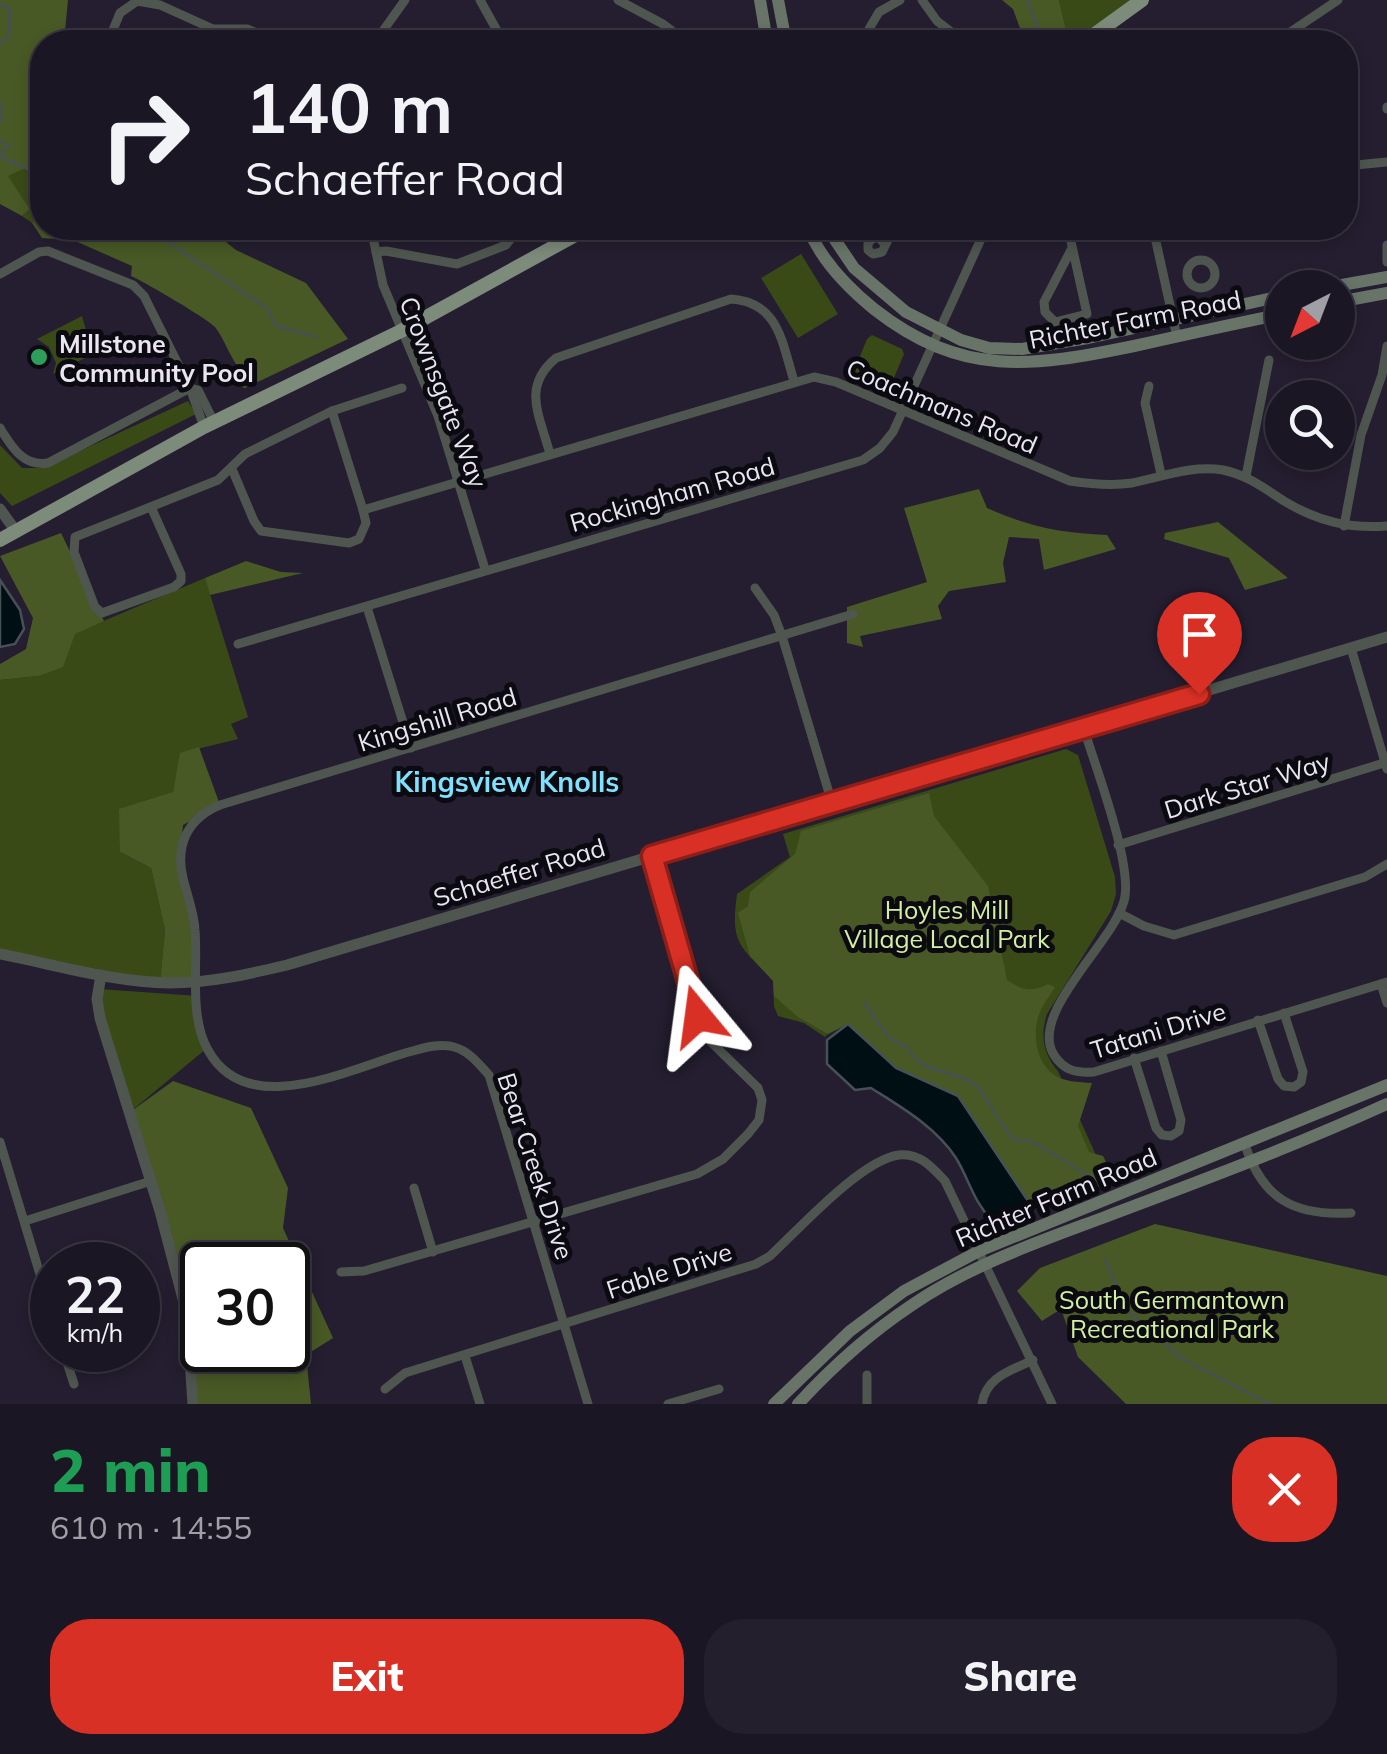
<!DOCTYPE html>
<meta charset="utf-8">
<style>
body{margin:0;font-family:Mulish,sans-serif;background:#241f2c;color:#f1f3f6;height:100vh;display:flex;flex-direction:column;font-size:38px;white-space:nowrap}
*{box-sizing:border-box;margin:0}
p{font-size:32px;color:#a09fa6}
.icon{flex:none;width:55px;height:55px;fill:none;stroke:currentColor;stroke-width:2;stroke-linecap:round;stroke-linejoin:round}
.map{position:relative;height:1404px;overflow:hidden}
.sheet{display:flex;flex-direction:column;background:#1b1624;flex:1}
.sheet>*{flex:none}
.banner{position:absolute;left:30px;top:30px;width:1328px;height:210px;border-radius:40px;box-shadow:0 5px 15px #0003,0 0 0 2px #393541;background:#1b1624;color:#f1f3f6;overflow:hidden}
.needle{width:65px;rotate:222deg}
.fabs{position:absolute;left:1265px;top:270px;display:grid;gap:20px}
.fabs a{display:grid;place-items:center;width:90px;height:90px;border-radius:50%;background:#1b1624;box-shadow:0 5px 15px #0003,0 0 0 2px #393541;font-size:50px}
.speed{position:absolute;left:30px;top:1242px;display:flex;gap:20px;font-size:50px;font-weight:700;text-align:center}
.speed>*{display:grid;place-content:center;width:130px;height:130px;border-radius:50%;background:#1b1624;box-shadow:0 5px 15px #0003,0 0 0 2px #393541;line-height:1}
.speed small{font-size:25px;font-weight:400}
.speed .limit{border:5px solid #111;border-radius:15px;background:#fff;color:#111}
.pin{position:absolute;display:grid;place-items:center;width:85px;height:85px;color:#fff;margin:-102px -42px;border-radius:50% 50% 50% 0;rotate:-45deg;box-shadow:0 0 10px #0007}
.pin .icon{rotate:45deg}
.me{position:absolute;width:110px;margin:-55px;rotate:344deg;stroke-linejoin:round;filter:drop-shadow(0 0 8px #0008)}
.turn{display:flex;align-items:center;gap:35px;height:210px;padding:0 50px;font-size:45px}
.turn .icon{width:130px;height:130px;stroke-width:2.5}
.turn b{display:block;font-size:70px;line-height:85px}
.round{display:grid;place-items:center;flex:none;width:105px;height:105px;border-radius:40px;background:#241f2c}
.head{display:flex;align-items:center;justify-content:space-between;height:170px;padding:0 50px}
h1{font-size:60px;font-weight:800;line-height:75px;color:#1e9e55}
.cta{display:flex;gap:20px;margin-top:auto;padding:20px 50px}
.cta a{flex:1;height:115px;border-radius:40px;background:#d93025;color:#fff;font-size:40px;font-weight:800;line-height:115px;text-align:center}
.cta a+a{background:#241f2c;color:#f1f3f6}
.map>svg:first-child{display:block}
.green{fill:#3a4a17}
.forest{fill:#485925;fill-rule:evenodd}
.water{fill:#000f14;stroke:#465057;stroke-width:2.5}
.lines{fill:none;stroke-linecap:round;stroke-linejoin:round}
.stream{stroke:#465057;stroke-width:2.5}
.minor{stroke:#4f564f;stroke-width:9}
.tertiary{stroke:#4f564f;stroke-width:11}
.secondary{stroke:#697468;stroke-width:12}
.primary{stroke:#7d8b7b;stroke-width:14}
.route-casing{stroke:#8d1f18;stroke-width:25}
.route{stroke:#d93025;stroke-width:18}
.leisure-dot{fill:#2e9e5b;stroke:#0c0a11;stroke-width:4}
.labels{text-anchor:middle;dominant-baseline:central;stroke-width:10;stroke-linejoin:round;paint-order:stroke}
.street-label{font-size:25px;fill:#e9e6f2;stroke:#0c0a11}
.poi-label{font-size:25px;font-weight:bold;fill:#e9e6f2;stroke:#0c0a11;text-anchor:start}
.park-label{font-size:25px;fill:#d2f09f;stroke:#0c0a11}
.neighbourhood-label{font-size:28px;font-weight:bold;fill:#80e1fe;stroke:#0c0a11}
</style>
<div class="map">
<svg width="1387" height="1404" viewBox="0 0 1387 1404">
<rect width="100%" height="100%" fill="#241e30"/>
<g class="green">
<polygon points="1059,0 1132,0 1077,42 1069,42"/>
<polygon points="42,160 42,211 32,223 22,216 30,209 7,175"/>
<polygon points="801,254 838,314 798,338 761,278"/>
<polygon points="82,316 93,354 53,374 56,363 49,347 37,339"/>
<polygon points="872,335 902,349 904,354 890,387 886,388 857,376 854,371 867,339"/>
<polygon points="188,401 196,414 12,506 0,493 0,445 22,468 43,468"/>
<polygon points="205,578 248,717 231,724 238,739 181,753 173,792 120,852 151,868 165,930 160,982 0,954 0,680 38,676 75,633"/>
<path d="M1066 749 1078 755 1115 877 1116 894 1111 911 1047 1014C1040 1036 1043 1054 1058 1071L1109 1184 1081 1192 1026 1173 858 1022H840L825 1037 804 1023 778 1016 774 1006 773 981C740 945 730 945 737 894L790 857 783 834Z"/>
<polygon points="99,989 198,996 207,1048 130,1112 100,1018"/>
</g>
<g class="forest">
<polygon points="0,0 68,0 64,42 42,42 42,160 8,176 30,209 22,216 0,204"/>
<polygon points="1002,0 1059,0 1069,42 1025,42 1013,9"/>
<path d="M42 211V228H208L236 250 306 283 348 339 245 388 239 386 243 374C230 358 225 340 215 327 208 319 143 281 131 276L132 266 73 240 42 238 32 223Z"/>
<path d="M979 489 987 508C1030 527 1060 533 1107 535L1116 549 1044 570 1039 539 1009 537 1003 563 1006 582 949 591 938 606 942 619 860 636 863 647 847 643V607L927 582 904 508Z"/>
<polygon points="1218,522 1288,578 1245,590 1229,558 1164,539 1165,533"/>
<polygon points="61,533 104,621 75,634 63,667 38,676 0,680 0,664 26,649 33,618 0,556"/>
<polygon points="246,561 281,572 303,573 210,595 205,578"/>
<path d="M199 747 220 805 183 825C177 877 195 929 198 981L160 982 165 930 151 868 120 852 119 809 173 792 180 753Z"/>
<path d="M929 793 934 816 988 886 1007 980C1022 990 1031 993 1048 984L1055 987C1050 996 1042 1005 1039 1015 1032 1033 1036 1062 1053 1074 1063 1082 1079 1082 1092 1083L1078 1126 1089 1152 1103 1156 1110 1170 1102 1180 1030 1204 958 1096 896 1068 848 1024 828 1034 798 1017 774 996 773 981 750 956 738 913 748 906 750 892 795 854 801 831Z"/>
<path d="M173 1081 251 1108 288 1188 283 1228 333 1338 306 1355 311 1404H198L192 1315 130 1112ZM202 1265H288V1350H202Z"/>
<polygon points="1155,1224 1387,1276 1387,1404 1126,1404 1078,1357 1061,1309 1042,1321 1017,1291 1040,1268"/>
</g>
<g class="water">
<polygon points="0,580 20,610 24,629 15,644 0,647"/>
<path d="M848 1024 896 1068 958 1096 1030 1204 991 1219C973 1201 969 1179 956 1158 936 1127 901 1107 871 1088L855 1090 827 1064V1040Z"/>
</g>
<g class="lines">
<g class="stream">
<polyline points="1027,0 1044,42"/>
<polyline points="0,5 10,9 9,36 0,44"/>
<polyline points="0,104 3,109 0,122"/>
<polyline points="0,140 8,146 1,153 3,158 42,175"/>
<polyline points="147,228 267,308 276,326 317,337"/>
<path d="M864 1002C876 1019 886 1041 907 1047 925 1079 953 1066 976 1086 989 1097 999 1125 1014 1140L1031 1141 1095 1179"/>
<polyline points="1105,1259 1126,1309 1181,1358 1270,1404"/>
</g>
<g class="minor">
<polyline points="480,0 500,36 507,42"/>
<polyline points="618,0 663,24 687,42"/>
<polyline points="922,0 937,21 954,34"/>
<polyline points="869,29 879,12 900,0"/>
<polyline points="108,42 120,13 137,1 160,5 213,29 247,29 279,42"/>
<polyline points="375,42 405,0"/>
<polyline points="1280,42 1289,33 1338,0"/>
<polyline points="1387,107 1387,109"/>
<polyline points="1345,166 1387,162"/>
<polyline points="371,228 383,285 438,416 485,569"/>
<polyline points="1068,228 1087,314 1055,322 1045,312 1044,302 1072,248"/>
<polyline points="1153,228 1177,337"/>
<polyline points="884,243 879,238 873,238 868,243 868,250 873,254 882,252 894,228"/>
<polyline points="1387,245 1387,262"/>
<polyline points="376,252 386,251 457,264 506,245 519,228"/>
<circle cx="1201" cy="274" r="14"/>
<path d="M0 274 39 252 48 251 133 285 144 296 190 388 48 463C23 467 12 447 0 428"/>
<polyline points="1149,386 1145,403 1161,474"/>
<polyline points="190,388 198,390 214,422"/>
<polyline points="190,388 204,427"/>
<path d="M550 454C540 416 521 387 556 358L731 299C779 302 782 343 794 381"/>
<polyline points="232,469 254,521 261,531 349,543 359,539 366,523 363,510 332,411"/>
<polyline points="1246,476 1269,360"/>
<polyline points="151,507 181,574 181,581 174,587 102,613 95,607 74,552 75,537 218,480 245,454 332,411 402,388"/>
<path d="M363 510 814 377 836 382 1070 481C1090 484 1112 486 1132 483 1162 477 1191 465 1223 470 1247 475 1264 488 1284 501 1317 521 1349 529 1387 526"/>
<polyline points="1344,526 1361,435 1382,375 1387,346"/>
<polyline points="755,588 774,615 782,636 832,803"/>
<polyline points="367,607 411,748"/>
<polyline points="238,644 863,460 880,448 893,432 986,228"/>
<polyline points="1351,648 1387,769"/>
<path d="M1084 729C1095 766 1134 867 1124 901 1113 943 1028 1014 1054 1055 1064 1071 1077 1073 1094 1072L1387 982"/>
<polyline points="1118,845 1387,762"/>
<polyline points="1119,913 1144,926 1174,935 1365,877 1387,864"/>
<polyline points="1381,984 1387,1003"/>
<polyline points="1258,1020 1278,1079 1284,1086 1294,1087 1301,1082 1303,1072 1284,1013"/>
<polyline points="1134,1058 1156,1128 1162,1135 1171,1136 1179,1131 1181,1120 1161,1051"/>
<polyline points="0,1142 52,1314"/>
<path d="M1245 1145C1263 1200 1295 1216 1351 1213"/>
<polyline points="414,1188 433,1252"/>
<polyline points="25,1221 151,1181"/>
<polyline points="341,1272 364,1271 697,1174 723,1159 748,1134 759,1120 762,1100 758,1088 710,1041 705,1032 652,856"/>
<polyline points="63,1350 74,1384"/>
<polyline points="465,1356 480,1404"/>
<polyline points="867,1375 867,1404"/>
<path d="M385 1389 405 1373 756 1264 770 1256C799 1229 861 1160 899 1155 919 1152 933 1168 945 1181L1052 1404"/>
<path d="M588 1404 489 1075C479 1064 469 1051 454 1047 438 1042 417 1050 402 1054 345 1071 246 1120 208 1050 189 1017 198 967 195 930 194 912 187 895 183 878 175 845 188 818 220 805L853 614"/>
<polyline points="668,1404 719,1389"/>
<path d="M982 1404C986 1377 1010 1371 1033 1360"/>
</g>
<g class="tertiary">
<polyline points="0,509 15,530"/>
<path d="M0 954C56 965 113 982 170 983 210 983 249 974 287 965L1387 637"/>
<polyline points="101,975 97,999 100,1018 160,1211 187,1314 193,1404"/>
</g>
<g class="secondary">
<polyline points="760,0 767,42"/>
<polyline points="778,0 786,42"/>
<path d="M808 228C821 260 847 287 874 309 962 378 1032 367 1134 346 1183 335 1233 324 1282 314"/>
<polyline points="827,228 854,268 906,312 961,340 989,348 1022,349 1088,338 1282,296"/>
<polyline points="1325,288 1387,277"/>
<polyline points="1338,302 1387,293"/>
<polyline points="774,1404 850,1331 904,1291 979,1251 1387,1085"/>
<path d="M798 1404C832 1367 870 1333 912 1305 970 1265 1041 1241 1105 1217 1200 1181 1295 1146 1387 1104"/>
</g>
<g class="primary">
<polyline points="1084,42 1142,0"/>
<polyline points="0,540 204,427 401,331 588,228"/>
</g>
</g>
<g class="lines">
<defs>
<polyline id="route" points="698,1016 652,856 1199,694"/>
</defs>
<use href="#route" class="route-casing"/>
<use href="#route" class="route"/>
</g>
<circle class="leisure-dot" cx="39" cy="357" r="10"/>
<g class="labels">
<g class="street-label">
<text transform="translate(1135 319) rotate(-11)">Richter Farm Road</text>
<text transform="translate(444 392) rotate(69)">Crownsgate Way</text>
<text transform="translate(942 406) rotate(23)">Coachmans Road</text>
<text transform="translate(672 494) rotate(-16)">Rockingham Road</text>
<text transform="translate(437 719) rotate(-17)">Kingshill Road</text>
<text transform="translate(1247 785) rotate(-17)">Dark Star Way</text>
<text transform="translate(519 872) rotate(-17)">Schaeffer Road</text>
<text transform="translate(1158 1030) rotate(-17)">Tatani Drive</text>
<text transform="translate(536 1166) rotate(72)">Bear Creek Drive</text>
<text transform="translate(1056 1197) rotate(-23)">Richter Farm Road</text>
<text transform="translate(669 1270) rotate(-18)">Fable Drive</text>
</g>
<g class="poi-label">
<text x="59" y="343">Millstone<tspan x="59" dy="29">Community Pool</tspan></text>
</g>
<g class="park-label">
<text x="947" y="909">Hoyles Mill<tspan x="947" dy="29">Village Local Park</tspan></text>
<text x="1172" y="1299">South Germantown<tspan x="1172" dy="29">Recreational Park</tspan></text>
</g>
<g class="neighbourhood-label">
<text x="507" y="781">Kingsview Knolls</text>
</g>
</g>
</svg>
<div class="fabs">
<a><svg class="needle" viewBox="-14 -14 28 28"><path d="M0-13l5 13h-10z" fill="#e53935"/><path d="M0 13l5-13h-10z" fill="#a09fa6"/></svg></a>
<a><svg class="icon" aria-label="search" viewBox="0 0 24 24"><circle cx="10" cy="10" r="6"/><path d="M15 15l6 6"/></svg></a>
</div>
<div class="speed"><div>22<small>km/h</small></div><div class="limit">30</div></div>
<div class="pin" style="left:1199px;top:694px;background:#d93025"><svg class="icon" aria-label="arrive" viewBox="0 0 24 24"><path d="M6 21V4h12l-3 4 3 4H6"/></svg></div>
<svg class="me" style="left:698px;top:1016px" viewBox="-20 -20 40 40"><path d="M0-17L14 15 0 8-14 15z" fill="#d93025" stroke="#fff" stroke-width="4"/></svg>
<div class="banner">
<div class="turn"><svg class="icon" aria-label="right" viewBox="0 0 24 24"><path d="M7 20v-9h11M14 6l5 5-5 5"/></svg><div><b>140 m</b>Schaeffer Road</div></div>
</div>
</div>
<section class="sheet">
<div class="head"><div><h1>2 min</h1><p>610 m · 14:55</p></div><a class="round" style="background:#d93025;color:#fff"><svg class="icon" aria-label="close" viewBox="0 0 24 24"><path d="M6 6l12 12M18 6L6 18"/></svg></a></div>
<div class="cta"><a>Exit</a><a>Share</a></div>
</section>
